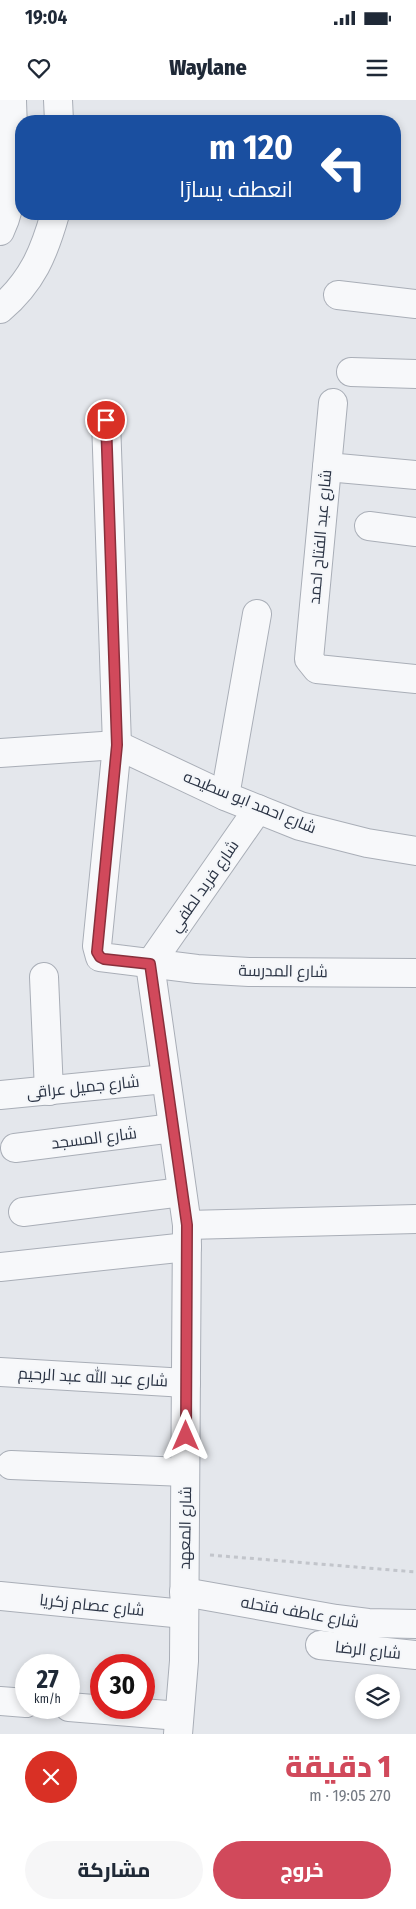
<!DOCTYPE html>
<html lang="ar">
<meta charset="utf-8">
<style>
body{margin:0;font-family:"Fira Sans Condensed",Cairo,sans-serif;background:#f6f6f7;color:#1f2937;direction:rtl;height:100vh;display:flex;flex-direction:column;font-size:19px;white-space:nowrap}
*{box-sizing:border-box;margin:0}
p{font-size:16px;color:#747a83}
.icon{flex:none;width:28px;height:28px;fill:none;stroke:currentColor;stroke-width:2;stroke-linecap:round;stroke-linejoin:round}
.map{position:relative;height:1634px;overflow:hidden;direction:ltr}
.side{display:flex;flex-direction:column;background:#fff;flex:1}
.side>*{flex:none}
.hud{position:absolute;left:15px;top:15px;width:386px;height:105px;border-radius:20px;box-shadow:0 2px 8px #0003;direction:rtl;background:#1a4fa0;color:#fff;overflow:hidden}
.tools{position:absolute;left:355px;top:1574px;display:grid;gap:10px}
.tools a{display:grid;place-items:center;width:45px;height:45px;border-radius:50%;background:#fff;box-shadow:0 2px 8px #0003;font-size:25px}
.speed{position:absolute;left:15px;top:1554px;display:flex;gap:10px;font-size:25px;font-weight:700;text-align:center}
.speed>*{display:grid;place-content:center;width:65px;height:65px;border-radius:50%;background:#fff;box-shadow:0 2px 8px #0003;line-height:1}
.speed small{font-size:12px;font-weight:400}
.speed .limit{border:8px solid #d22;background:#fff;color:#111}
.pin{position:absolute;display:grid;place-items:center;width:42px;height:42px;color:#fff;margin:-21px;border:2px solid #fff;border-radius:50%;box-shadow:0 1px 5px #0007}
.me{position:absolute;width:55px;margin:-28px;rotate:0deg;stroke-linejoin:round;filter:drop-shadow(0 0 4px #0008)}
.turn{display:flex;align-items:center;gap:18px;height:105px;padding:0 25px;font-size:22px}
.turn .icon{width:65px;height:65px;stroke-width:2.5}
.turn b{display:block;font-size:35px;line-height:42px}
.round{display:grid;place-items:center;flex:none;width:52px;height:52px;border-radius:26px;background:#f6f6f7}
.headline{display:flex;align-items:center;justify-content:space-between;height:85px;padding:0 25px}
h1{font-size:30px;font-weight:800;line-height:38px;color:#d1495b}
.primary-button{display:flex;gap:10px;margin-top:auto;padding:10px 25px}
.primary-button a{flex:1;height:58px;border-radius:30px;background:#d1495b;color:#fff;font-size:20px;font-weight:800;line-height:58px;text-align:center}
.primary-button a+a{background:#f6f6f7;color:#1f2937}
.status{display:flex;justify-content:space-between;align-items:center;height:35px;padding:0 25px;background:#fff;direction:ltr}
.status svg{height:14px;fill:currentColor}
header{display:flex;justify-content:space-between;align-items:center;height:65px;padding:0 25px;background:#fff;font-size:22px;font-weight:800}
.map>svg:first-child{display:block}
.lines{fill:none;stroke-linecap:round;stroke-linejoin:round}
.minor-casing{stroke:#a9aeb7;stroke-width:30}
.path{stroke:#c2c5cb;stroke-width:3;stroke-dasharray:4 4;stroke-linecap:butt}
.minor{stroke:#f7f8fa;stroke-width:28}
.route-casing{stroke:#882f3b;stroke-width:12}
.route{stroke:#d1495b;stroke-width:9}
.labels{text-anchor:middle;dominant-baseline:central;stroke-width:4;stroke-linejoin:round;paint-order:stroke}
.street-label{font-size:16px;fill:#2b3445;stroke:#f4f6f9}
</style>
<div class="status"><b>19:04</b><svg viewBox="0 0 49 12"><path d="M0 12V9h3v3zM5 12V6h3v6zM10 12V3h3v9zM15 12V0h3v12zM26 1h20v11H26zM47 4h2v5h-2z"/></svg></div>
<header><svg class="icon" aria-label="menu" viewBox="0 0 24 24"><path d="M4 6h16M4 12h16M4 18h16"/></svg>Waylane<svg class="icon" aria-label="heart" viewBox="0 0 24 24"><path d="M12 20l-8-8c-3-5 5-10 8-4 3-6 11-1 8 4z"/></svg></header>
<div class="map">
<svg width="416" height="1634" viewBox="0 0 416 1634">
<rect width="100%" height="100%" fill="#e4e7ec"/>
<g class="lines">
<defs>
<g id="minor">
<polyline points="58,0 59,21"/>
<path d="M0 131C19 92 13 42 12 0"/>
<polyline points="338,195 416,204"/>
<path d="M0 209C32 182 44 153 55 114"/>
<polyline points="351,272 416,274"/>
<polyline points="333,303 309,559 317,569 416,579"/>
<polyline points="106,320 117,645 97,846 100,857 197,869 249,872 416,873"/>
<polyline points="327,367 416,375"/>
<polyline points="369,426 416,432"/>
<polyline points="0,653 117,645 225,696 300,726 367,743 416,751"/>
<polyline points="225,696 257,514"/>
<polyline points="150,864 187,1125 184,1561 178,1634"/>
<polyline points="150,864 258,709"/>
<polyline points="44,877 49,991"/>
<polyline points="0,995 165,979"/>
<polyline points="15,1048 173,1028"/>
<polyline points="23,1112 182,1092"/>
<polyline points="187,1125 416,1119"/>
<polyline points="0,1167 187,1147"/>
<polyline points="0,1272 186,1283"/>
<polyline points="11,1365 185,1372"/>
<polyline points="184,1492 336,1519 368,1523 416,1524"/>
<polyline points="0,1496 184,1514"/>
<polyline points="320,1545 416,1555"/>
<polyline points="0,1601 26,1603"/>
<polyline points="69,1607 179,1616"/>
</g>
</defs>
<use href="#minor" class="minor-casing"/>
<polyline class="path" points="210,1455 416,1472"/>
<use href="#minor" class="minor"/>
</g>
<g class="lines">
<defs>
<polyline id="route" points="106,320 117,645 97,852 100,857 104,859 150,864 187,1125 186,1336"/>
</defs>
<use href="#route" class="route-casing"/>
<use href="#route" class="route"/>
</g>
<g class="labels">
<g class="street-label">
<text transform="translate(320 437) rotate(-85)">شارع عبد الفتاح احمد</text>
<text transform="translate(250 702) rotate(22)">شارع احمد ابو سطيحه</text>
<text transform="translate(204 786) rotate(-55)">شارع فريد لطفي</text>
<text transform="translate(283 871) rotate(1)">شارع المدرسة</text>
<text transform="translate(83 987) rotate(-6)">شارع جميل عراقى</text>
<text transform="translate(94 1038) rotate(-7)">شارع المسجد</text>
<text transform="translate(93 1277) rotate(3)">شارع عبد الله عبد الرحيم</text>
<text transform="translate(185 1428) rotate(-89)">شارع المعهد</text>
<text transform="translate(92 1505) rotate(6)">شارع عصام زكريا</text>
<text transform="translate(300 1512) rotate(10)">شارع عاطف فتحله</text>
<text transform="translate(368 1550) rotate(6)">شارع الرضا</text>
</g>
</g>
</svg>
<div class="tools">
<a><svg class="icon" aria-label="layers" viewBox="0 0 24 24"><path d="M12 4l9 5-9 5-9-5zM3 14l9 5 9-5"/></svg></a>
</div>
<div class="speed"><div>27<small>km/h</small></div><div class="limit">30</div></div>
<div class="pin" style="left:106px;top:320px;background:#d93025"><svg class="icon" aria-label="arrive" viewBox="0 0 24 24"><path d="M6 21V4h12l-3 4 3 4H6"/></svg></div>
<svg class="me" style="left:186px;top:1336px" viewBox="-20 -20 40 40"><path d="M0-17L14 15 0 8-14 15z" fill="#d1495b" stroke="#fff" stroke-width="4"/></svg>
<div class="hud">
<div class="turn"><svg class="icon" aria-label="left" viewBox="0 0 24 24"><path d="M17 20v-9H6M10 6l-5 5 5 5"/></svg><div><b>120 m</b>انعطف يسارًا</div></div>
</div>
</div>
<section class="side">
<div class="headline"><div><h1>1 دقيقة</h1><p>270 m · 19:05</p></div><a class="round" style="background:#d93025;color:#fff"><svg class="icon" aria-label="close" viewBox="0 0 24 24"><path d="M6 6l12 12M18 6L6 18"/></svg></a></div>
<div class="primary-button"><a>خروج</a><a>مشاركة</a></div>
</section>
